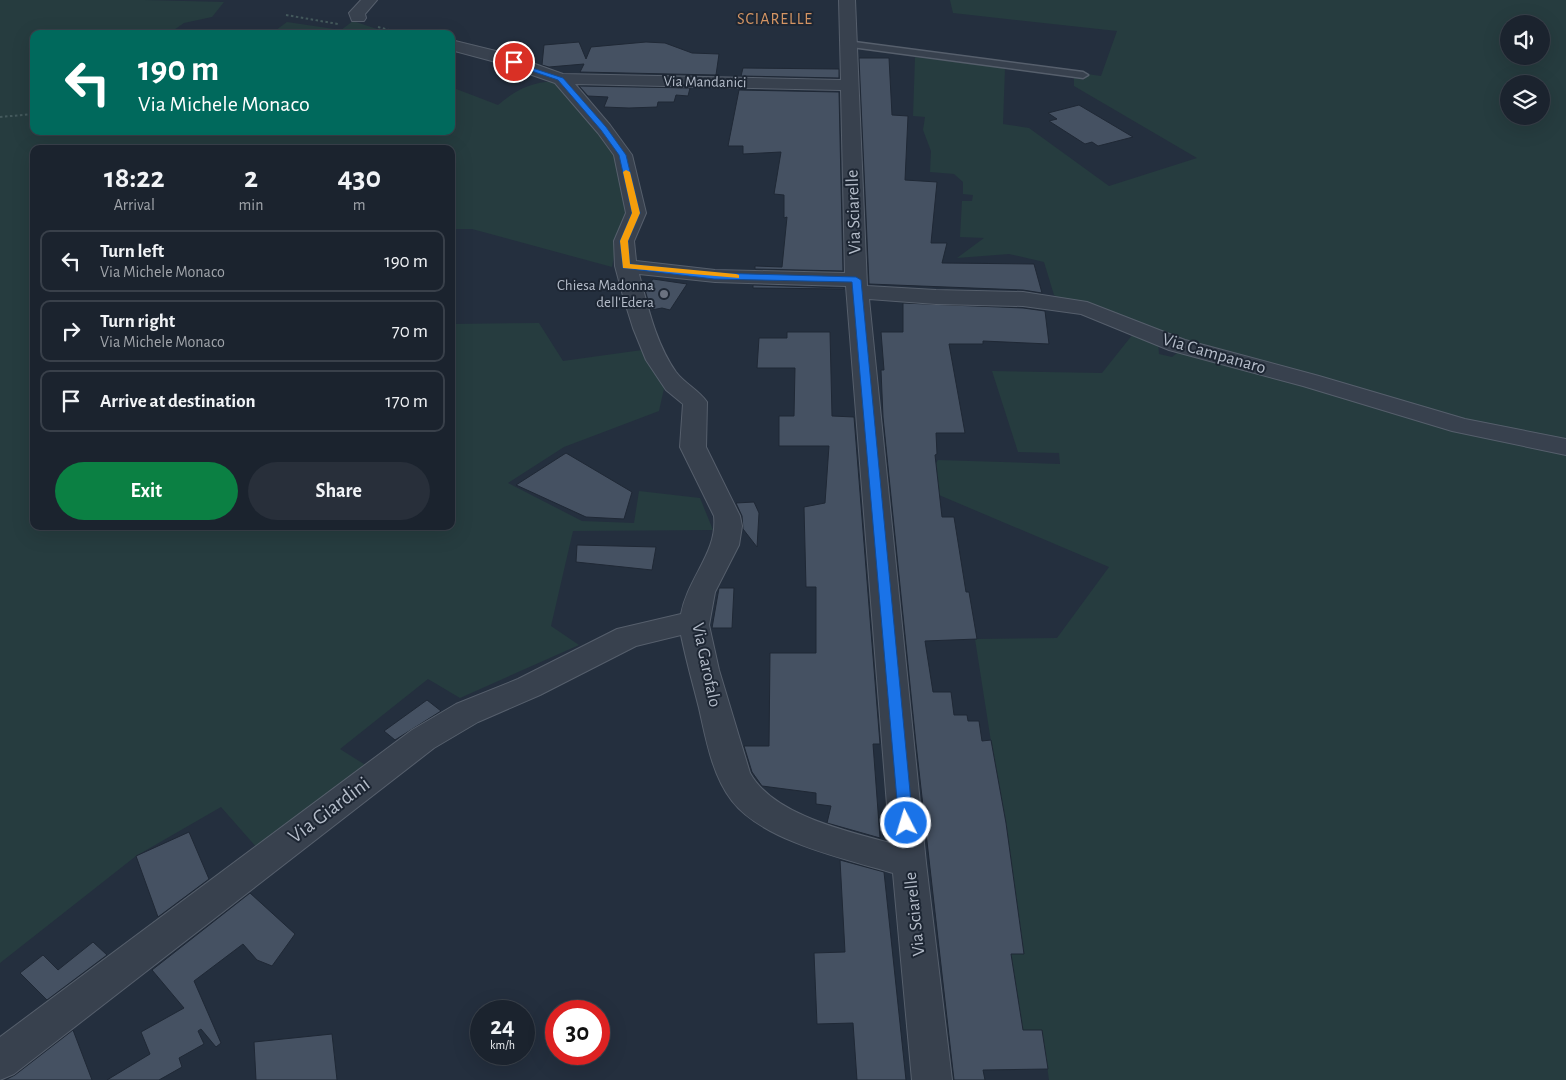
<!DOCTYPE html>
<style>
body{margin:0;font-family:"Alegreya Sans",sans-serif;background:#282f3a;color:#f1f3f6;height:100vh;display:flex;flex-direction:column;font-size:19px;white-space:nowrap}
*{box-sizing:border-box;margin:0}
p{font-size:16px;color:#a0a4aa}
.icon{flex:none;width:28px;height:28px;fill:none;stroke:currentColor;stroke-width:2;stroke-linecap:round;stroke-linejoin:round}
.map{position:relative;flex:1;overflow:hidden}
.drawer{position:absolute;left:30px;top:145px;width:425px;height:385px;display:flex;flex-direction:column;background:#1b232e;border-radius:10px;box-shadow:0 5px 20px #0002,0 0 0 1px #39404a}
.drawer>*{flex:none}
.banner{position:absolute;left:30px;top:30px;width:425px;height:105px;border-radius:10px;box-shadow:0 5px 20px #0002,0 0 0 1px #39404a;background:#00695c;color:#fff;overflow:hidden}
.controls{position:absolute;left:1500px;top:15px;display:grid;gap:10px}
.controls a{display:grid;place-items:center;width:50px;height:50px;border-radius:50%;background:#1b232e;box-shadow:0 5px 20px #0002,0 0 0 1px #39404a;font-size:25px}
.speed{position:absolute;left:470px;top:1000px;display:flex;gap:10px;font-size:25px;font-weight:700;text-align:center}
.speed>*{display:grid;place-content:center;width:65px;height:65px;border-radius:50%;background:#1b232e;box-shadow:0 5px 20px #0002,0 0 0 1px #39404a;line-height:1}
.speed small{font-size:12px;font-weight:400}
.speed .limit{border:8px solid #d22;background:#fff;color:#111}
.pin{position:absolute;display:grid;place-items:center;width:42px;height:42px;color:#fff;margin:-21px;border:2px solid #fff;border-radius:50%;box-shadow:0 1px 5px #0007}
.me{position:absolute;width:55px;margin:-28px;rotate:355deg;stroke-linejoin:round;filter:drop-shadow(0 0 4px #0008)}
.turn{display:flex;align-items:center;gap:18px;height:105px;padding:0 25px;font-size:22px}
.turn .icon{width:65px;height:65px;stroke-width:2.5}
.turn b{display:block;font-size:35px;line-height:42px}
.eta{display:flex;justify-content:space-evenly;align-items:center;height:85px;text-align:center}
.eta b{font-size:30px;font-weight:700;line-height:35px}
.button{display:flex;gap:10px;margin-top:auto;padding:10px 25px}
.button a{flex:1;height:58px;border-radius:30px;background:#0b8043;color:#fff;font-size:20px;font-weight:700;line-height:58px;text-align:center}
.button a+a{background:#282f3a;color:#f1f3f6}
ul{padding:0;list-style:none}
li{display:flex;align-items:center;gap:15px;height:62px;margin:0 10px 8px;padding:0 15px;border:2px solid #39404a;border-radius:10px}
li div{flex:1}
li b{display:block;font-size:19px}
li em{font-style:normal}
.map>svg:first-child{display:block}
.green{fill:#263c3f;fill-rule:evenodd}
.building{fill:#455162;stroke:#1f2835}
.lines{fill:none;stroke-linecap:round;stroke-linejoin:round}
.lane-casing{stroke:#565f6c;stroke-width:3}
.street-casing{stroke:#565f6c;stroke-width:2}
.path{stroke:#44595c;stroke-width:2;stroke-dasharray:2.5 2.5;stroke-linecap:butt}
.lane{fill:#38414e;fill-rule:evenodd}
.street{fill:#38414e;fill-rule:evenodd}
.route{fill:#1a73e8;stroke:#114b97}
.slow{fill:#f59e0b}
.worship-dot{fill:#6b7280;stroke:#1d2633;stroke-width:2}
.labels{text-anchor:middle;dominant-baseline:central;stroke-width:4;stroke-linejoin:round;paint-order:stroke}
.far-street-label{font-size:15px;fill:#b4bcc9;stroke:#1d2633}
.far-poi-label{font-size:15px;fill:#b4bcc9;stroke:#1d2633;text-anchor:end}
.far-quarter-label{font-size:16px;letter-spacing:1px;fill:#d59563;stroke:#1d2633}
.street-label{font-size:18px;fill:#b4bcc9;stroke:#1d2633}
.near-street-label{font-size:21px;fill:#b4bcc9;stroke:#1d2633}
</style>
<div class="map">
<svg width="1566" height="1080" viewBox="0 0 1566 1080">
<rect width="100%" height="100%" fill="#242f3e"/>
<g class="green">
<path d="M0 0H145L224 2 212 17 184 23 171 32 186 34H34V131H451V87L498 105C515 90 535 80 557 82L617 156 631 213 617 241 612 267 472 229H451V149H34V526H451V324L539 323 563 361 642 350 665 384 659 411 564 447 508 483 582 521 634 523 639 491 700 498 713 530 573 531 551 626 579 645 460 698 428 679 340 749 367 766 258 849 221 807 136 856 0 963Z"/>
<path d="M950 0H1566V442L1458 421 1178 341 1060 299 1054 295 1044 262 1009 254 957 258 984 238 960 237 962 201H972L973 195 963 194V182L954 174 930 172 931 151 923 130 925 117 913 116 915 57 1005 68 1003 124 1029 128 1109 186 1197 158 1074 86V78L1084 80 1087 74 1101 76 1117 31 953 13ZM1509 24H1541V56H1509ZM1509 84H1541V116H1509Z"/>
<polygon points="353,21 392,34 251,34 272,33 287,22 341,30"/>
<polygon points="1133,334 1158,341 1159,354 1172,357 1182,349 1566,451 1566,1080 1049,1080 1042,1030 985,1031 989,1003 1019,1003 1015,981 971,954 1024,953 975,639 1057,638 1109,567 939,495 936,463 938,460 1060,464 1059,453 1018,452 992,371 1102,373"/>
</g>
<g class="building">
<polygon points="579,42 586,59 591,47 646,42 665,43 692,53 719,54 716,75 580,72 584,64 549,67 542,65 544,45"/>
<polygon points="859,58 889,58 892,115 908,116 905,180 937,182 931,243 947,243 942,263 1034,264 1042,293 1023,290 869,284"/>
<polygon points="743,68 839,69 839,78 741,76"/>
<polygon points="579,86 690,88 688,96 676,95 674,102 658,102 657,107 629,108 604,107 608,97 588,96"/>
<polygon points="739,90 839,92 843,271 755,269 755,266 782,267 787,217 784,218 784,195 774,194 781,152 743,154 743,146 728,146"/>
<polygon points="1079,105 1133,137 1098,146 1092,142 1085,144 1049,121 1057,119 1048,113"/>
<polygon points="653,279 687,284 670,310 662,308 651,310 645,290"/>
<polygon points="753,285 844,288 844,289 753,288"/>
<polygon points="903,303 1023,308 1045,311 1049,344 983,341 983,344 949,344 965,433 936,433 937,454 935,455 942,517 954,517 966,592 969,592 977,639 925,641 933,692 951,692 954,715 967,715 968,721 979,721 982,741 991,740 1006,823 1024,954 1011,954 1023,1030 1042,1030 1048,1069 983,1070 985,1080 954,1080 916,744 883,417 881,370 884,370 881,332 903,332"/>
<polygon points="787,332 830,332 832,416 854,417 880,744 873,744 880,838 827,823 831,806 816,804 816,793 762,786 752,772 744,746 769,746 770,653 816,653 816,587 806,587 804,507 825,503 829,446 779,446 779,416 794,416 795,368 757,368 759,338 787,338"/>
<polygon points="566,453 632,492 624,519 586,517 516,485"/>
<polygon points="754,502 759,513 757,547 743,529 742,516 736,503"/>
<polygon points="577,545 656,547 652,570 576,562"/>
<polygon points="719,588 734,588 732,628 712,628"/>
<polygon points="427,700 441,711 395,740 384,731"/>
<polygon points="189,832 209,879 158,917 136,856"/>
<polygon points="840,860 884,872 906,1080 857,1080 853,1023 817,1024 814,953 845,952"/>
<polygon points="250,893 295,934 272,966 257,960 243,944 194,981 221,1043 216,1047 201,1029 198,1031 204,1044 179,1058 182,1067 159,1080 107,1080 150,1054 141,1032 184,1008 152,970"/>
<polygon points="93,942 107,955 47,1000 20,973 43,955 58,970"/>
<polygon points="73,1030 92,1080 5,1080 15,1075"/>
<polygon points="332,1034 337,1080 256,1080 254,1042"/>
</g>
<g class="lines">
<defs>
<polygon id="lane" points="847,41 1083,72 1088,75 1083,78 844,46 844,42"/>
<g id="street">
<polygon points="361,0 377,0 365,14 366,18 364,21 352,21 349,13"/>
<path d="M839 0H855L867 286 936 290 1023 292 1087 302 1185 340 1319 376 1465 419 1566 439V455L1452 431 1303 386 1169 350 1081 314 1023 306 936 304 869 299 926 863 952 1080H912L893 873C845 859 763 841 732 801 712 775 706 739 699 708 693 684 686 660 681 635L636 646 540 695 478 722 434 748 14 1074 0 1080V1037L412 730 456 704 518 679 617 629 681 614C688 577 718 552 714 516L680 447 683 404 666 390 646 360 633 328 623 296 615 266 614 241 626 213 614 155 598 133 555 83 492 61 451 50V40L504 53 563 74 841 80ZM575 84 841 90 845 273 715 270 636 261 634 241 646 213 632 155 610 125ZM639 274 715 282 846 286 890 843C847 831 773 815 750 773L719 670 709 625 715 592 739 545 742 526 740 516 706 447 707 402C699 390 685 384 676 372 656 344 648 307 639 274Z"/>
</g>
</defs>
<use href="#lane" class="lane-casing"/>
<use href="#street" class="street-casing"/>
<g class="path">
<polyline points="286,15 338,24"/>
<polyline points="378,27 404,34"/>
<polyline points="0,117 34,114"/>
</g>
<use href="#lane" class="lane"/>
<use href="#street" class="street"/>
</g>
<polygon class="route" points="511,61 563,78 606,127 626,155 640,213 628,241 630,264 714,273 856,277 861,280 913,823 911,827 906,829 901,827 899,823 852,282 714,279 623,268 620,241 632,213 619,155 601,130 558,80 511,64"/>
<polygon class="slow" points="626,170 630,172 640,213 628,241 630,264 736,274 739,275 739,278 623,268 620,241 632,213 623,172"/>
<circle class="worship-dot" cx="664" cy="294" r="5"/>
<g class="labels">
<g class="far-street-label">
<text transform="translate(705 82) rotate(1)">Via Mandanici</text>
</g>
<g class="far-poi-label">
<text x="654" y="285">Chiesa Madonna<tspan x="654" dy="17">dell'Edera</tspan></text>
</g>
<g class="far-quarter-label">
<text x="775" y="19">SCIARELLE</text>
</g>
<g class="street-label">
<text transform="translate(854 212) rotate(-92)">Via Sciarelle</text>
<text transform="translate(1214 354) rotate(16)">Via Campanaro</text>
<text transform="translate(706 665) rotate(78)">Via Garofalo</text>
<text transform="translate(915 914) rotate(-96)">Via Sciarelle</text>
</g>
<g class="near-street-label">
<text transform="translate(329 810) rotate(-37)">Via Giardini</text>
</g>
</g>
</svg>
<div class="controls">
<a><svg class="icon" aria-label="sound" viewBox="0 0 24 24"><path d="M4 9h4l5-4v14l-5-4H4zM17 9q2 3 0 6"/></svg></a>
<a><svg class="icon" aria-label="layers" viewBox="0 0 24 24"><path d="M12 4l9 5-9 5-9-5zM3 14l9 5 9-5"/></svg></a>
</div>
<div class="speed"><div>24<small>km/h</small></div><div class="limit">30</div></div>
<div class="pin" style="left:514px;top:62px;background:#d93025"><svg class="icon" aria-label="arrive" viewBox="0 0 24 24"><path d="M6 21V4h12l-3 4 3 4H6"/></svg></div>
<svg class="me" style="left:906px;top:823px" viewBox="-20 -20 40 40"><circle r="17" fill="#1a73e8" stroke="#fff" stroke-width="3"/><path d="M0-11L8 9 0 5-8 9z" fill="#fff"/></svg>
<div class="banner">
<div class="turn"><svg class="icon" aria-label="left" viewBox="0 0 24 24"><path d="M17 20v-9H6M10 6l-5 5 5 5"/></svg><div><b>190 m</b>Via Michele Monaco</div></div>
</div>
<section class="drawer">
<div class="eta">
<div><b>18:22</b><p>Arrival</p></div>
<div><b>2</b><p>min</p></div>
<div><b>430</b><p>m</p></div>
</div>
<ul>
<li><svg class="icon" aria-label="left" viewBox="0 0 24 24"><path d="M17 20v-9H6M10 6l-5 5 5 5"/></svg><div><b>Turn left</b><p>Via Michele Monaco</p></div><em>190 m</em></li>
<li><svg class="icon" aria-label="right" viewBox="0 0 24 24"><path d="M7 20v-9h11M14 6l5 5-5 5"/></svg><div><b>Turn right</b><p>Via Michele Monaco</p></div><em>70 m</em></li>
<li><svg class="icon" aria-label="arrive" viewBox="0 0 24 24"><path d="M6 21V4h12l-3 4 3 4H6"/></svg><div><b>Arrive at destination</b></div><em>170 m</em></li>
</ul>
<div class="button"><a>Exit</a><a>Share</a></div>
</section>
</div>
